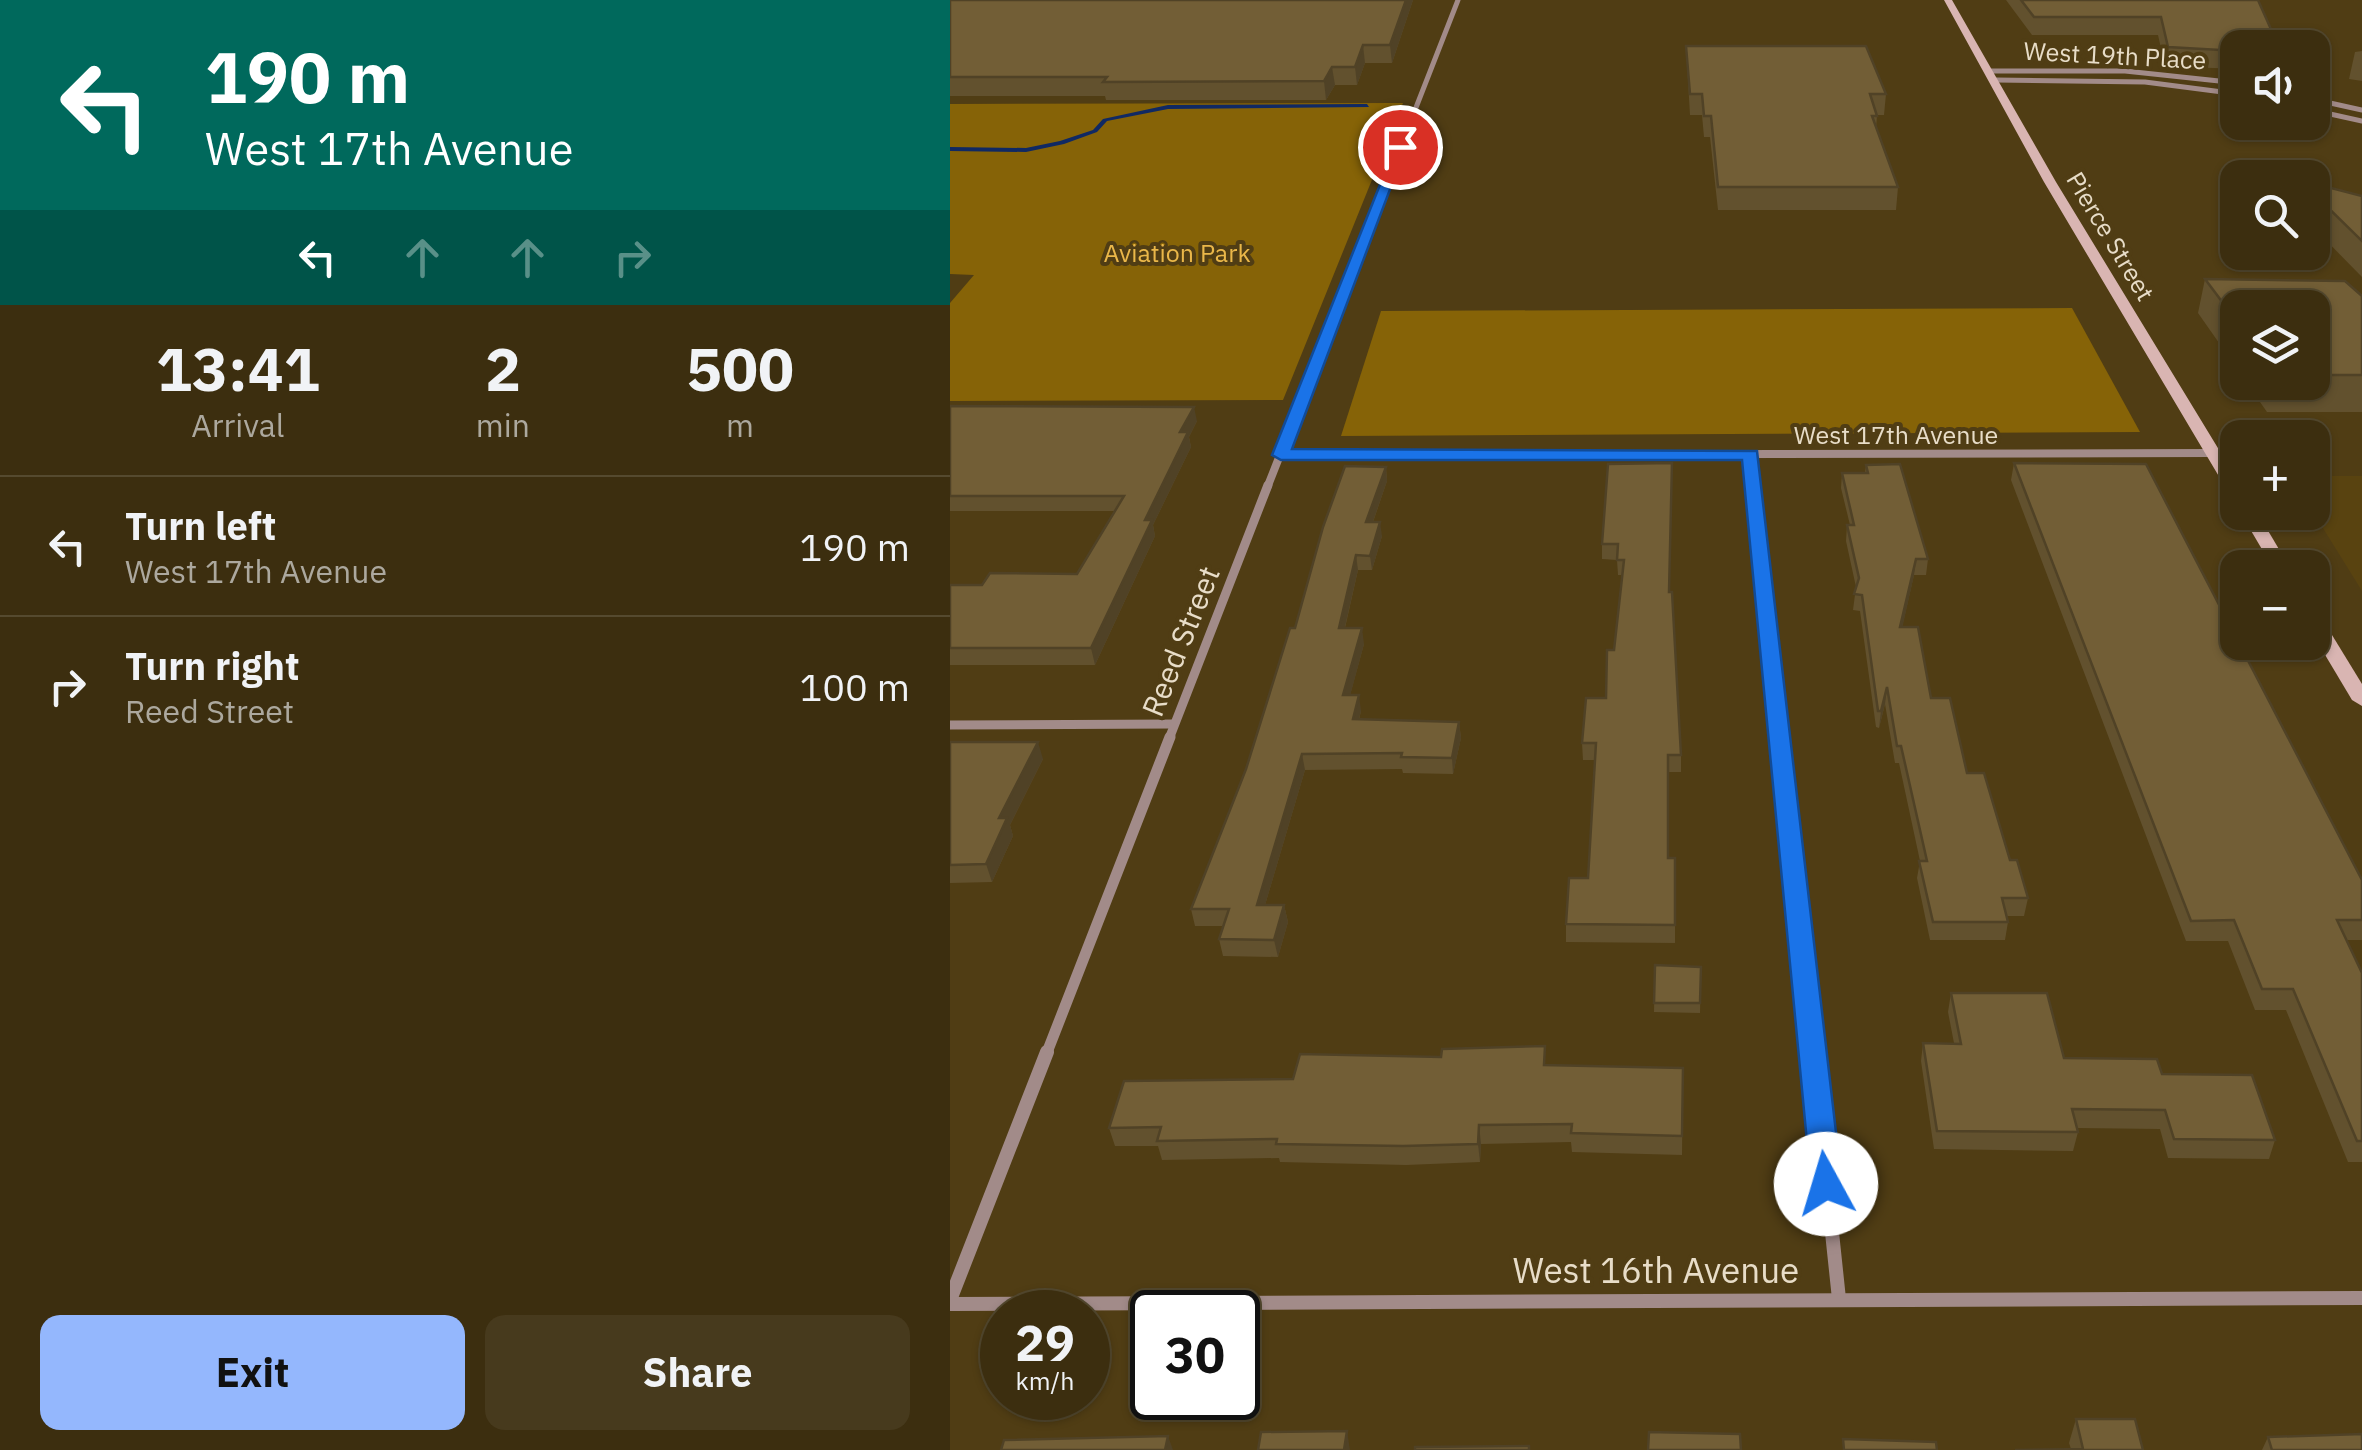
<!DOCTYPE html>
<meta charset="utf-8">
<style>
body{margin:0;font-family:"IBM Plex Sans",sans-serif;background:#473a1d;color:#f1f3f6;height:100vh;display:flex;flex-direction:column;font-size:38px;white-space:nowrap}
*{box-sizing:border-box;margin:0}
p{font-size:32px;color:#aca89e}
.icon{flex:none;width:55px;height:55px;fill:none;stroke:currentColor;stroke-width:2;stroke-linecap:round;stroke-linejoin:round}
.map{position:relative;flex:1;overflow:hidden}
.drawer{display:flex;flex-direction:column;background:#3c2e0f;width:950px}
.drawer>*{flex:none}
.banner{background:#00695c;color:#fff;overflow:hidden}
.buttons{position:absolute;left:1270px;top:30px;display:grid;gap:20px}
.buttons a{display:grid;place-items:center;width:110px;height:110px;border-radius:20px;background:#3c2e0f;box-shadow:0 2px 8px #0004,0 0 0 2px #554a2f;font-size:50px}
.speed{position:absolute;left:30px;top:1290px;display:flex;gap:20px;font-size:50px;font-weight:700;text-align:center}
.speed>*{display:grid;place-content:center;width:130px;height:130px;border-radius:50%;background:#3c2e0f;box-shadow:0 2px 8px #0004,0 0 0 2px #554a2f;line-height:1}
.speed small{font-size:25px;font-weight:400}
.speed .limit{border:5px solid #111;border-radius:15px;background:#fff;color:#111}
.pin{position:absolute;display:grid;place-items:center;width:85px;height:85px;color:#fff;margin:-42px;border:5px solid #fff;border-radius:50%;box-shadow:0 2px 10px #0007}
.me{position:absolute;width:110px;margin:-55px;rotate:354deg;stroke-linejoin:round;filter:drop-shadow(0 0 8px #0008)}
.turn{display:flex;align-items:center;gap:35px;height:210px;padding:0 40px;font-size:45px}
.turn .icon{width:130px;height:130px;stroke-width:2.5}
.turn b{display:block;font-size:70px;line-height:85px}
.lanes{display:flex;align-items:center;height:95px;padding:0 40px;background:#0003;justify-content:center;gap:50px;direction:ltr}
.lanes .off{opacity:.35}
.eta{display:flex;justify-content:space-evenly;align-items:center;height:170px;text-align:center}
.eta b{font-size:60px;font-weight:800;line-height:70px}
.primary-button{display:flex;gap:20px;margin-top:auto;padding:20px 40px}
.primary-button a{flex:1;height:115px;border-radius:20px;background:#94b7fd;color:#111;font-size:40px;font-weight:800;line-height:115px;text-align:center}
.primary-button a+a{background:#473a1d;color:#f1f3f6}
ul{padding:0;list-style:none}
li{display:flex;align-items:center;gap:30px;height:140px;padding:0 40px;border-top:2px solid #554a2f}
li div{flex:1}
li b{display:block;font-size:38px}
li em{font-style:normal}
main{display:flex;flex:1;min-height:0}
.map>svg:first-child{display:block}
.built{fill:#594310}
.green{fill:#866307}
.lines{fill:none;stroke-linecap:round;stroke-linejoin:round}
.stream{fill:#102963;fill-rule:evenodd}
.street-far5{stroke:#a28b89;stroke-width:5}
.street-far4{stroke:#a28b89;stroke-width:6}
.street-far3{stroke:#a28b89;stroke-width:8}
.street-far2{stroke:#a28b89;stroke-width:9}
.street-far1{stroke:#a28b89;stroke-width:11}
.street{stroke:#a28b89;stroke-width:14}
.secondary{fill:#d9b5b2;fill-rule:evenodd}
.wall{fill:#62512e}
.shaded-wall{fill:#504226}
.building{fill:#725e36;stroke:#504226;stroke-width:2.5}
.route{fill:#1a73e8;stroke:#114b97;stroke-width:2.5}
.labels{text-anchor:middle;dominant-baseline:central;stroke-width:8;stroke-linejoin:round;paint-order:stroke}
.far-street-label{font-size:25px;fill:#e8ddc8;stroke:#503d14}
.far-park-label{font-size:25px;fill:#eab749;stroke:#503d14}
.street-label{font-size:30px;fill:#e8ddc8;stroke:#503d14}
.near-street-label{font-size:35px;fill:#e8ddc8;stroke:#503d14}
</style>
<main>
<section class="drawer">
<div class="banner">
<div class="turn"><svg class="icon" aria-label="left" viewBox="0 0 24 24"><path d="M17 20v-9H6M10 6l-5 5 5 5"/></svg><div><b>190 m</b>West 17th Avenue</div></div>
<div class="lanes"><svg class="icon" aria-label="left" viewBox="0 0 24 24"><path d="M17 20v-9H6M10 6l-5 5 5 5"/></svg><svg class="icon off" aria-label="ahead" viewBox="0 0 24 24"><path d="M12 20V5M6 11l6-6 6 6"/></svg><svg class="icon off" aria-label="ahead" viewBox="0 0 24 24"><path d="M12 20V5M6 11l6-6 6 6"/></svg><svg class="icon off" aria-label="right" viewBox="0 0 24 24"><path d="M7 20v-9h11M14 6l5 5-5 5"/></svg></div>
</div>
<div class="eta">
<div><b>13:41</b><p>Arrival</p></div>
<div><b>2</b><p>min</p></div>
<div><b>500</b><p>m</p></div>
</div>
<ul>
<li><svg class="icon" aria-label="left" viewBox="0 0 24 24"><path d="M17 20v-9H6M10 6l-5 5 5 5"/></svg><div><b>Turn left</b><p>West 17th Avenue</p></div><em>190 m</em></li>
<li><svg class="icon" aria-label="right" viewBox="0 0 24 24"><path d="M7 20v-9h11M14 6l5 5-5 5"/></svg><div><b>Turn right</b><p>Reed Street</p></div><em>100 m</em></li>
</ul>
<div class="primary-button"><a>Exit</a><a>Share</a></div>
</section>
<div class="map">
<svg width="1412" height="1450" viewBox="0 0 1412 1450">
<rect width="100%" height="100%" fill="#503d14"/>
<polygon class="built" points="1363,476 1412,476 1412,591 1363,512"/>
<g class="green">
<polygon points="453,103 333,400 0,401 0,303 24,275 0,274 0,104"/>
<polygon points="1122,308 1190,432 391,436 431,311"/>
</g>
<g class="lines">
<polygon class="stream" points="417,104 419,107 218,109 157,121 147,132 114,144 76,152 0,151 0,147 76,148 110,141 143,130 153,119 218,105"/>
<g class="street-far5">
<polyline points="1040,71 1175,71 1288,83"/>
<polyline points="1046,80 1195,82 1288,94"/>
<polyline points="1362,99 1412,110"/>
<polyline points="1362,110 1412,121"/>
<polyline points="458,128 508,0"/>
</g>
<polyline class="street-far4" points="396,288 459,126"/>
<g class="street-far3">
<polyline points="331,455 1262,453"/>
<polyline points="800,455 803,488"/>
<polyline points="317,488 397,285"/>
</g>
<g class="street-far2">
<polyline points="803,485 830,739"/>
<polyline points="0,725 224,724"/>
<polyline points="219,739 318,485"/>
</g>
<g class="street-far1">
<polyline points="830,737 863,1055"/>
<polyline points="96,1055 220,737"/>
</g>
<g class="street">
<polyline points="863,1052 889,1299"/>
<polyline points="0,1300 97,1052"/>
<polyline points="0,1304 1412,1298"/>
</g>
<g class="secondary">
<polygon points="994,0 1002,0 1106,182 1288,481 1288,500 1280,495 1094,182"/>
<polygon points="1290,512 1307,512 1340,568 1323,568"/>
<polygon points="1362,612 1371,617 1412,684 1412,706 1402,700 1362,633"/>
</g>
</g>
<g class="wall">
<polygon points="0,0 463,0 442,63 415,63 407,85 385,85 376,100 156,100 155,96 0,96"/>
<polygon points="1056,0 1308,0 1328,45 1327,48 1288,48 1288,69 1215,66 1208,35 1082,35"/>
<polygon points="736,46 936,94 934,115 927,115 926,129 948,187 946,210 768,210 760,137 754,137 752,115 740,115"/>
<polygon points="1412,51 1412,81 1399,79 1405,52"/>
<polygon points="1362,183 1412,196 1412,277 1362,226"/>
<polygon points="1255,279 1412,296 1412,412 1317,412 1296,382 1362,382 1362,308 1288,308 1288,370 1248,313"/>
<polygon points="0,406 247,421 239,437 241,447 203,525 205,536 145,665 0,665 0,585 32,585 127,574 165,511 0,511"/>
<polygon points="1064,463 1412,880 1412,940 1397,940 1412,973 1412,1162 1398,1162 1336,1010 1305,1010 1278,941 1236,941 1061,480"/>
<polygon points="658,464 719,592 731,755 731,772 718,772 718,858 725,858 725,943 616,942 616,924 638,878 645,760 633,760 632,743 656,698 664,650 672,575 668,575 667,560 652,559 652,544"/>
<polygon points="916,465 978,559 976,575 964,575 952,627 981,698 1078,898 1074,916 1056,916 1058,922 1055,940 980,940 967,878 970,861 949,763 945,763 935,704 929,728 926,727 910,611 903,610 906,587 896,541 897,525 900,525 891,488 892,473 915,473"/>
<polygon points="436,467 437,481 423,522 432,536 422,570 408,570 395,628 414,644 400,695 411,711 409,720 509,722 511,738 503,774 453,773 452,769 355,770 315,905 334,905 338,922 328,957 273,956 269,939 273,926 245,926 241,909 296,769"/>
<polygon points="0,742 93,759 60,825 63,836 42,882 0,883"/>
<polygon points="705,965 751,967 750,1013 704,1012"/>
<polygon points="1001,993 1114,1058 1212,1074 1325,1140 1319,1159 1218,1158 1210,1129 1127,1128 1128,1132 1123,1151 984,1149 971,1061 973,1043 1004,1043 998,1012"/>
<polygon points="596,1065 733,1068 732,1155 622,1152 621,1142 531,1144 530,1162 456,1165 330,1162 329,1158 212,1160 208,1146 165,1146 159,1128 343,1079"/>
<polygon points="1126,1419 1193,1450 1121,1449 1119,1443"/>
<polygon points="1318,1437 1412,1450 1312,1450"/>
</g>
<g class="shaded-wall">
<polygon points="456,0 463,0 442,63 440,45"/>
<polygon points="413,45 415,63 407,85 405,67"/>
<polygon points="382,67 385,85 376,100 374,81"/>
<polygon points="244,407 247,421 239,437 241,447 203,525 205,536 145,665 141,648 230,432"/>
<polygon points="436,467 437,481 418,536 416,522"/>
<polygon points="430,522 432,536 422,570 420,556"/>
<polygon points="406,555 408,570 391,644 389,628"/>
<polygon points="966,559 964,575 949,643 950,627"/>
<polygon points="412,628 414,644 396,711 393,695"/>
<polygon points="937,687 935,704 929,728 931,711"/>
<polygon points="409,695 411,711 405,735 403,719"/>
<polygon points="509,722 511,738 503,774 502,758"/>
<polygon points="88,742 93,759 60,825 63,836 42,882 36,864 49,818"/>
<polygon points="352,754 355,770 310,922 307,905"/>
<polygon points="334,905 338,922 328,957 324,940"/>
<polygon points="529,1125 531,1144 530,1162 528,1144"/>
<polygon points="397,1431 400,1450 394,1450"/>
<polygon points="218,1436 223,1450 215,1450"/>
</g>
<g class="building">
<polygon points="0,0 456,0 440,45 413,45 405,67 382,67 374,81 153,82 157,77 0,77"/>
<polygon points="1071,0 1308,0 1328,45 1324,44 1326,48 1288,48 1288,51 1218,47 1211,17 1084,17"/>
<polygon points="736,46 916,46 936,94 920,94 927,116 922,116 948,187 768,187 761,116 754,116 752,94 740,94"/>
<polygon points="1362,183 1412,196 1412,241 1362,192"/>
<polygon points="1255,279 1395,281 1412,296 1412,375 1362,375 1362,308 1288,308 1288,323"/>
<polygon points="0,406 244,407 230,432 238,432 195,520 202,520 141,648 0,648 0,585 32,585 40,573 127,574 174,496 0,496"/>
<polygon points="722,463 719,592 722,592 731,755 718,755 718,858 725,858 725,925 616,924 619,878 638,878 646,743 632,743 636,698 656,698 657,650 664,650 674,560 667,560 668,544 652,544 658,464"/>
<polygon points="1064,463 1196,464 1412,880 1412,920 1387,920 1412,973 1412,1141 1407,1141 1343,989 1312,989 1284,920 1241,921"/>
<polygon points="950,464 978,559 966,559 950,627 968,627 981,698 1000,698 1017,773 1034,773 1060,860 1067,860 1078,898 1052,898 1058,922 983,922 969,861 977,861 951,746 947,746 937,687 931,711 928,711 912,595 904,594 909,578 897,525 904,525 892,473 918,473 916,465"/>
<polygon points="395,466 436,467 416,522 430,522 420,556 406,555 389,628 412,628 393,695 409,695 403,719 509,722 502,758 451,757 452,753 352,754 307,905 334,905 324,940 269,939 279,909 241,909 296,769 340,628 345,628 373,527"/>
<polygon points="0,742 88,742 49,818 57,818 36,864 0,865"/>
<polygon points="705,965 751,967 750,1003 704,1003"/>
<polygon points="1001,993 1097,993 1114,1058 1207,1059 1212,1074 1302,1075 1325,1140 1224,1139 1215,1110 1122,1109 1128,1132 987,1131 973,1043 1011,1044"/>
<polygon points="595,1046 594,1065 733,1068 732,1136 621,1133 622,1124 529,1125 528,1144 453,1146 326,1144 327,1139 207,1141 211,1127 159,1128 174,1081 343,1079 350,1054 491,1057 492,1049"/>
<polygon points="1126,1419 1185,1419 1193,1450 1065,1450 1133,1449"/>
<polygon points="397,1431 394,1450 308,1450 311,1432"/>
<polygon points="699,1432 790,1434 791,1450 698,1450"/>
<polygon points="1412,1434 1412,1450 1322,1450 1318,1437"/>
<polygon points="218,1436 215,1450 51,1450 54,1440"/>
<polygon points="893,1439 986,1442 987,1450 894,1450"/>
<polygon points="579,1446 579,1450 465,1450 465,1447"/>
</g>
<polygon class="route" points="450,143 456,147 342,449 807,451 892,1184 888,1193 876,1197 865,1193 861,1184 792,460 331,460 322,455 445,147"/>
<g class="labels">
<g class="far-street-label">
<text transform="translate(1165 55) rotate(3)">West 19th Place</text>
<text transform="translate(1161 236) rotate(59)">Pierce Street</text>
<text x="946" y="434">West 17th Avenue</text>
</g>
<g class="far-park-label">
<text x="227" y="252">Aviation Park</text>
</g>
<g class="street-label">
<text transform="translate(230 641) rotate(-68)">Reed Street</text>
</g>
<g class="near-street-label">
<text x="706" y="1270">West 16th Avenue</text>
</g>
</g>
</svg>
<div class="buttons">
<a><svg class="icon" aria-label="sound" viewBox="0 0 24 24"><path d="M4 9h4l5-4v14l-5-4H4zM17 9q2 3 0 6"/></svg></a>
<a><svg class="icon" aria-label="search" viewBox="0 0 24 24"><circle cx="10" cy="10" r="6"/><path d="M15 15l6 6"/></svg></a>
<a><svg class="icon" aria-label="layers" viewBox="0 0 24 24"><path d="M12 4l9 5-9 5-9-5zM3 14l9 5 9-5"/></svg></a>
<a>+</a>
<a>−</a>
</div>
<div class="speed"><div>29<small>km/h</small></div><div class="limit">30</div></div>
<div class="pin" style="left:450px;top:147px;background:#d93025"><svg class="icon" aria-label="arrive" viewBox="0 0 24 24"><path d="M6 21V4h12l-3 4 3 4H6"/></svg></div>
<svg class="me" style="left:876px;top:1184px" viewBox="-20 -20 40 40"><circle r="19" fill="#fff"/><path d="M0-13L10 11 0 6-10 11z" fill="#1a73e8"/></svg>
</div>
</main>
